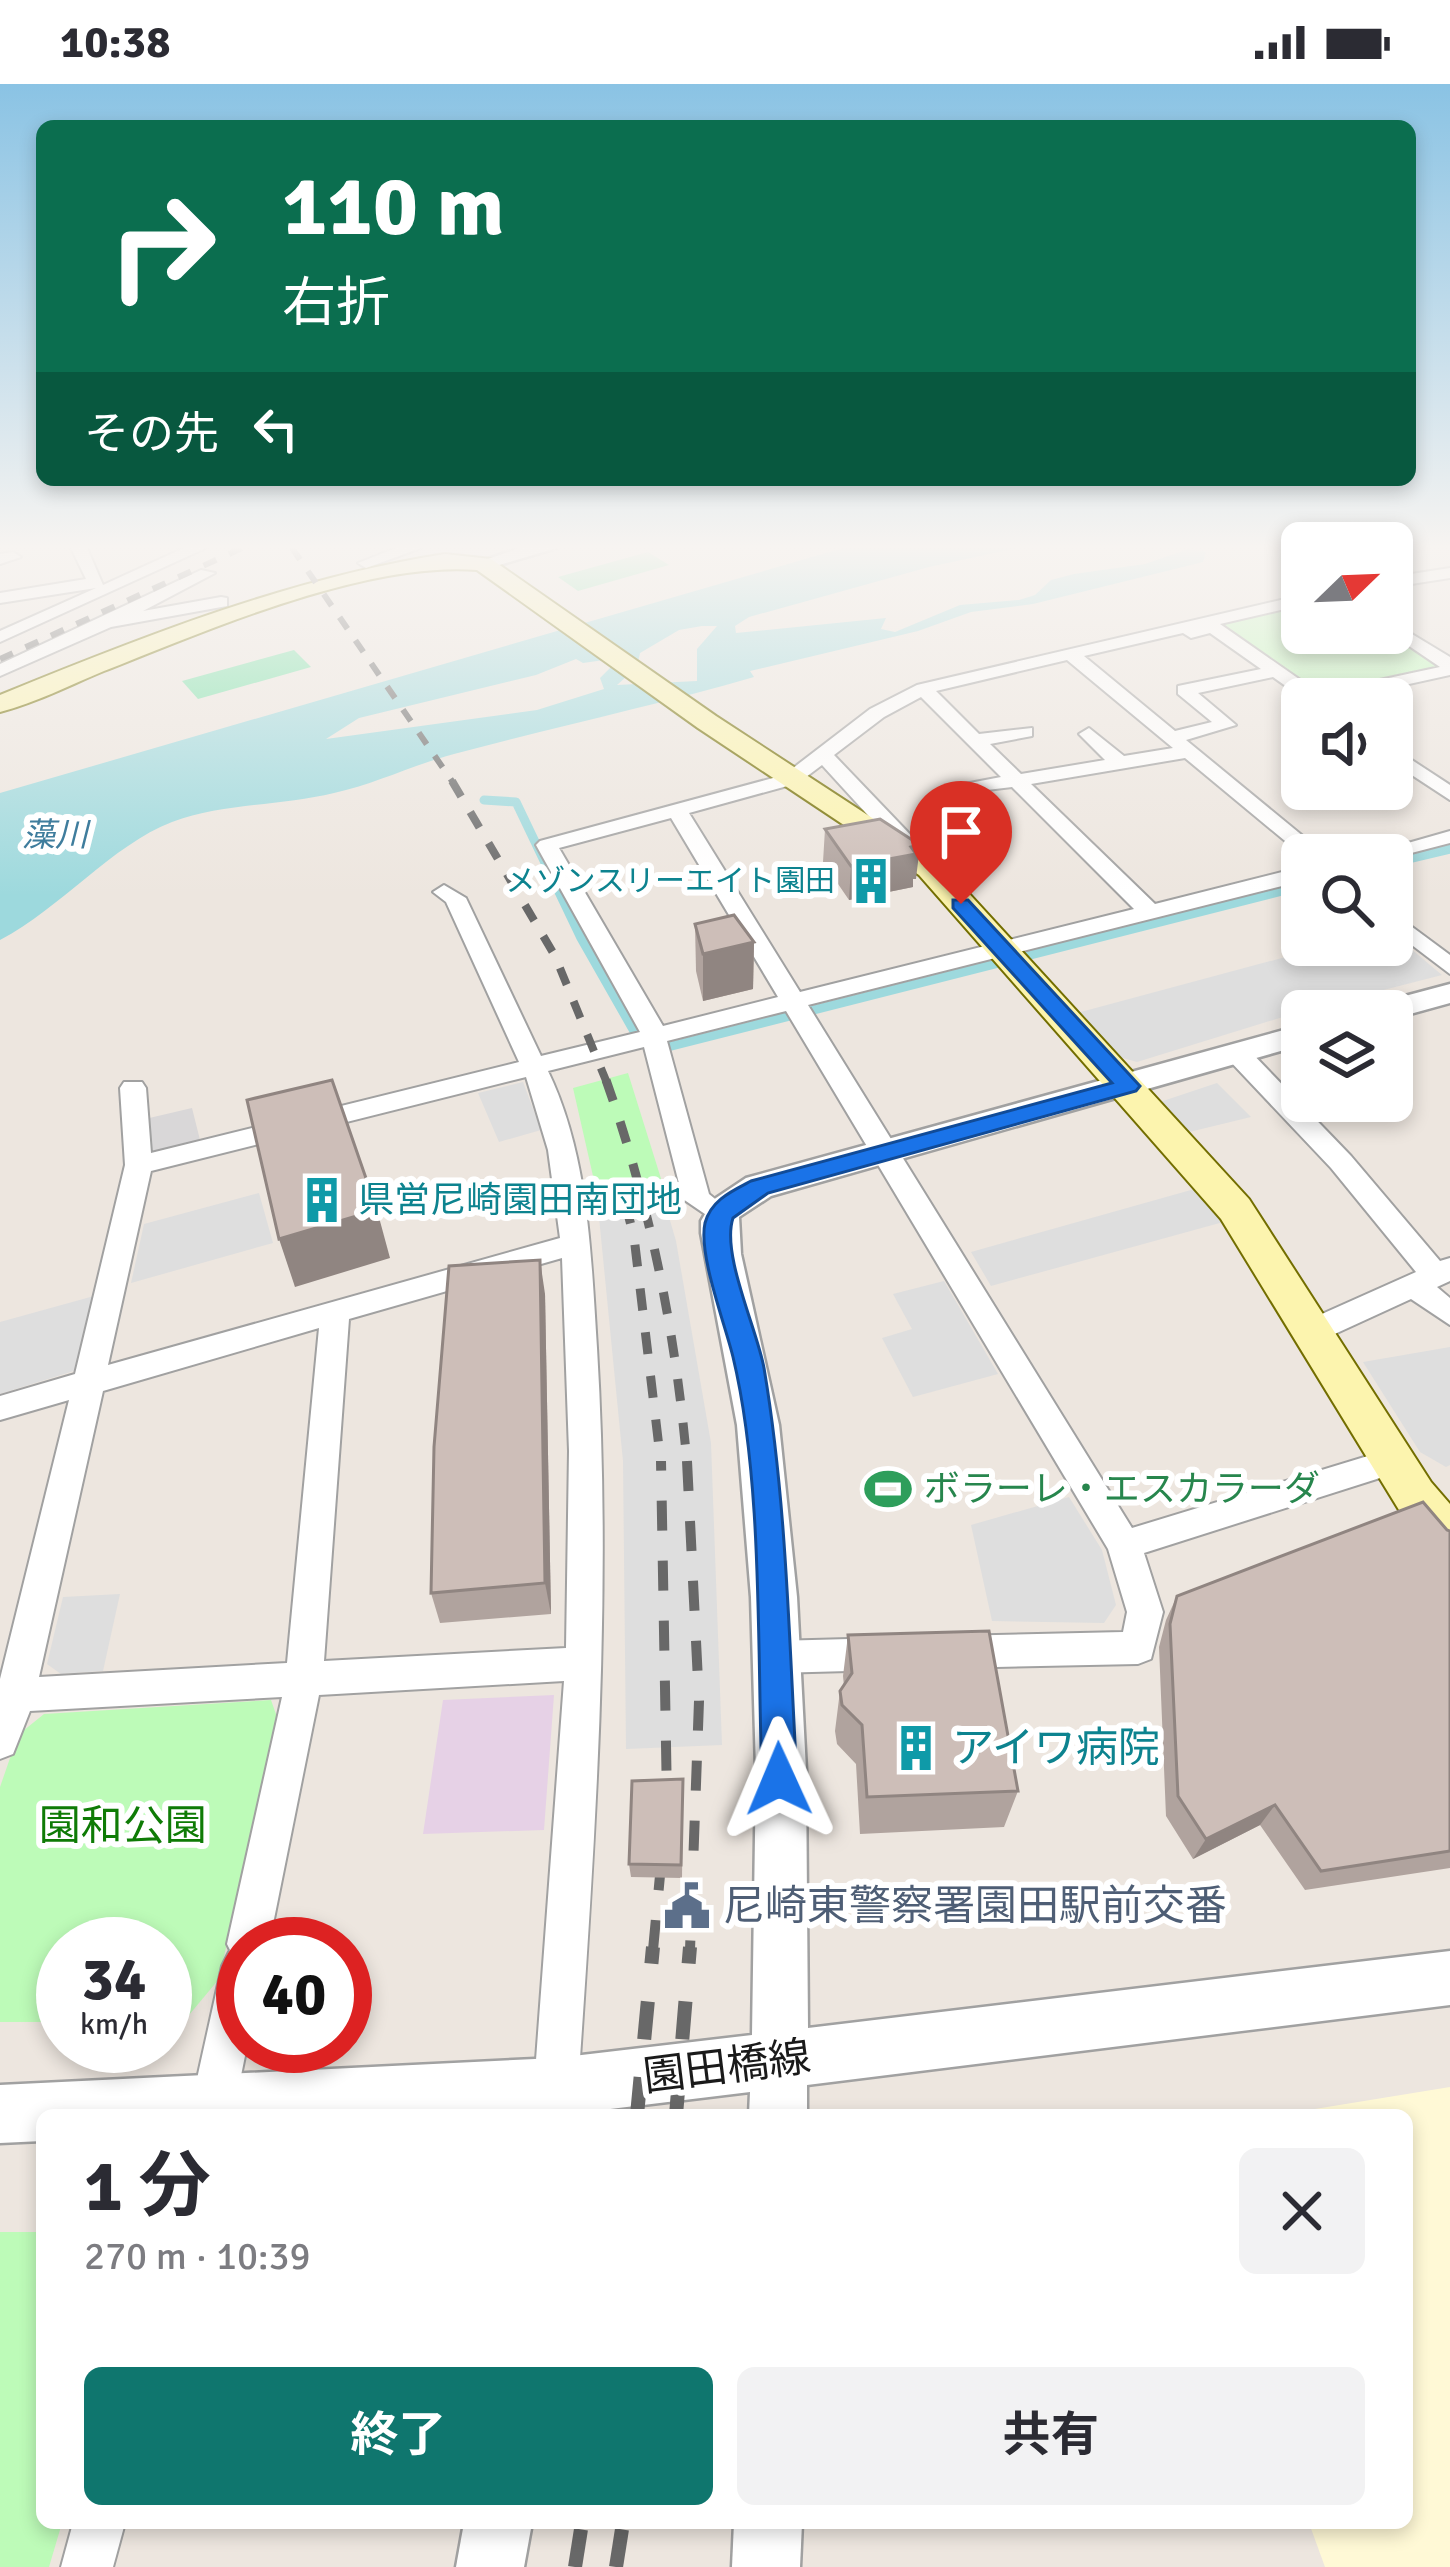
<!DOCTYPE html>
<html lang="ja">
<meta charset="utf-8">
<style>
body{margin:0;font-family:Signika,"Noto Sans JP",sans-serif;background:#f2f2f3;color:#2b2b33;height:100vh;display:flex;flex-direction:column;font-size:45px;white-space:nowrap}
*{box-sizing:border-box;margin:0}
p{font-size:39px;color:#7c7c81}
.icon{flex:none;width:66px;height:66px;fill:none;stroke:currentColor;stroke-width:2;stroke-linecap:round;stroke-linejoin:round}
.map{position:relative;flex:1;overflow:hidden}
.details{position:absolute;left:36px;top:2025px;width:1377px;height:420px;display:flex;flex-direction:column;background:#fff;border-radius:18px;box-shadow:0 6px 18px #0003}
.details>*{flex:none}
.top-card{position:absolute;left:36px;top:36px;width:1380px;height:366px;border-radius:18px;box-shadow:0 6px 18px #0003;background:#0b6e4f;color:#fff;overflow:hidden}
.needle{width:78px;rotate:67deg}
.fabs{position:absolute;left:1281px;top:438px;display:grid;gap:24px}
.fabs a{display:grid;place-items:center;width:132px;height:132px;border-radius:18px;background:#fff;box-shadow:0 6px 18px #0003;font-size:60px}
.speed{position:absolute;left:36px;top:1833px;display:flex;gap:24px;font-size:60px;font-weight:700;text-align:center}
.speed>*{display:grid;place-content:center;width:156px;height:156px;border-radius:50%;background:#fff;box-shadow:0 6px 18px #0003;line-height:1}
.speed small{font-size:30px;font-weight:400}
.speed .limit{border:18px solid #d22;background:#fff;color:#111}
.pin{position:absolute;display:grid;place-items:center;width:102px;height:102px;color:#fff;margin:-123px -51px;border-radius:50% 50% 50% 0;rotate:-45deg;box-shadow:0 0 12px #0007}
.pin .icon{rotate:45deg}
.me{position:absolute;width:132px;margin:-66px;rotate:359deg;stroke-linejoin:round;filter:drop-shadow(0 0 9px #0008)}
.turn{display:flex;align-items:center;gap:42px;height:252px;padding:0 48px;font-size:54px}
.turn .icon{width:156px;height:156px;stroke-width:2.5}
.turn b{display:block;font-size:84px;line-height:102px}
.then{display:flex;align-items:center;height:114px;padding:0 48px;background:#0003;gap:24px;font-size:45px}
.round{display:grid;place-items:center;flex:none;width:126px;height:126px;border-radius:18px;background:#f2f2f3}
.head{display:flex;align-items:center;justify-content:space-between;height:204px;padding:0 48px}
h1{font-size:72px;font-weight:700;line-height:90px}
.button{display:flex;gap:24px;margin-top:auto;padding:24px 48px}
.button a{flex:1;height:138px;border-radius:18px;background:#0f766e;color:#fff;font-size:48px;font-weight:700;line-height:138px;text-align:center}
.button a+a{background:#f2f2f3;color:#2b2b33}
.status{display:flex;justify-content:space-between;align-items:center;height:84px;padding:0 60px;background:#fff;direction:ltr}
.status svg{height:33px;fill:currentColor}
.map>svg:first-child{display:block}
.residential{fill:#d9d7d8}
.industrial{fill:#e6d1e6}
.education{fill:#fff9d6}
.park{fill:#bdfbb8}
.pitch{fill:#78e1a8}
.parking{fill:#dedede}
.water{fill:#9dd9dd;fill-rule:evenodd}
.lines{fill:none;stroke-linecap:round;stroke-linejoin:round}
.stream{stroke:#9dd9dd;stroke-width:9}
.minor-casing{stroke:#a1a1a1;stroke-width:4}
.tertiary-casing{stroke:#a1a1a1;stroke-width:5}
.secondary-casing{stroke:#736e00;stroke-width:4}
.minor{fill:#fff;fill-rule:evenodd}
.tertiary{fill:#fff;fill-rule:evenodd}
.secondary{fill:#fcf4ae;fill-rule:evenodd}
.rail-far4{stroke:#686868;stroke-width:6;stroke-dasharray:14 14;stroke-linecap:butt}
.rail-far3{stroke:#686868;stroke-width:8;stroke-dasharray:18 18;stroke-linecap:butt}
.rail-far2{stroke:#686868;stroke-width:9;stroke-dasharray:22 22;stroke-linecap:butt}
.rail-far1{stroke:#686868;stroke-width:10;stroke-dasharray:30 30;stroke-linecap:butt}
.rail{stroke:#686868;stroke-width:14;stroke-dasharray:38 38;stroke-linecap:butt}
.wall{fill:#b0a39e}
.shaded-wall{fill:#908581}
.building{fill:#cdbeb8;stroke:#908581;stroke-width:3}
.route{fill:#1a73e8;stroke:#114b97;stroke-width:3}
.labels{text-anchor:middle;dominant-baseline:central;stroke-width:12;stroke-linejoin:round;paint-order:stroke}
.far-culture-label{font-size:30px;fill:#0d838f;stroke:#fff;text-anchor:end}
.far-water-label{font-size:33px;font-style:italic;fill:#3f7d9d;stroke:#fff}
.culture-label{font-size:36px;fill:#0d838f;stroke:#fff;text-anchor:start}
.leisure-label{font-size:36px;fill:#27864d;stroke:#fff;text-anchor:start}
.near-culture-label{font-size:42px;fill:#0d838f;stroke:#fff;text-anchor:start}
.near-park-label{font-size:42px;fill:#0f7b06;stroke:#fff}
.near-service-label{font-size:42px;fill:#4e5e75;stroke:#fff;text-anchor:start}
.near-street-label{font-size:42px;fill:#1a1a1a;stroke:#fff}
</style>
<div class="status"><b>10:38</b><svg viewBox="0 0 49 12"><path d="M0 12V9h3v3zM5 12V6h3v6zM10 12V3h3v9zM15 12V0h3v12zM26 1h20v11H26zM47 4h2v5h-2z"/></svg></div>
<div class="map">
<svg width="1450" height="2483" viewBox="0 0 1450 2483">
<rect width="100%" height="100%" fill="#ede6df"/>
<polygon class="residential" points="192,1024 201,1060 152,1073 145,1035"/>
<polygon class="industrial" points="554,1611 544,1746 423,1750 443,1616"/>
<polygon class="education" points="1450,2003 1450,2483 1325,2483 1309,2439 1407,2439 1407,2031 1278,2031"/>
<g class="park">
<polygon points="1302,523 1302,549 1389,549 1440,582 1328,607 1314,605 1224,543 1224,538"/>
<polygon points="628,989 663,1101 598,1114 573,1004"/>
<polygon points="271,1616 277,1633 219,1895 184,1937 165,1937 165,1860 63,1860 63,1938 0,1938 0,1703 18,1651 44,1630"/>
<polygon points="0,2148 42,2148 42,2439 62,2439 49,2483 0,2483"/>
</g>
<g class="pitch">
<polygon points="648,468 669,481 578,507 558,493"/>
<polygon points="294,566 311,583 198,615 182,597"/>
</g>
<g class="parking">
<polygon points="1392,849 1442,891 1302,927 1137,978 1116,972 1077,929 1330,861 1392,861"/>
<polygon points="523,998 541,1046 499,1058 478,1009"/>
<polygon points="1217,999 1251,1033 1181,1050 1154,1020"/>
<polygon points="1198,1104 1227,1137 991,1202 971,1168"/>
<polygon points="259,1109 273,1159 131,1199 144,1140"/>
<polygon points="662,1109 676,1157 711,1359 722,1661 626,1665 623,1377 598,1123"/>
<polygon points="944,1197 998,1290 913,1313 882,1254 912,1245 893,1210"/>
<polygon points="94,1212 77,1286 0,1310 0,1238"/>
<polygon points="1450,1263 1450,1381 1446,1383 1420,1368 1363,1278"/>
<polygon points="1069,1413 1102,1466 1116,1521 1104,1539 992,1537 971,1441"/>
<polygon points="120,1510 103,1587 61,1590 47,1580 63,1513"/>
</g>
<path class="water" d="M843 464H1017L929 483 749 533 735 542 736 549 886 534 881 545 895 548 960 521 1019 516 1035 511 1051 496 1074 490 1145 480 1188 465 1206 468 1203 478 1033 520 971 528 918 547 750 587 754 593C654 622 554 643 454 670 413 681 375 700 334 709 281 722 223 719 172 738 112 761 61 824 0 856V709ZM702 542H717L697 565V597L617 601 637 583 640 569 679 546ZM576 575 583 579 611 575 614 580 600 594 604 605 537 626 326 655 359 634 536 591Z"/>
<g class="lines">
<g class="stream">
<polyline points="484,716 516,718 581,854 639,956"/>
<polyline points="1392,779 1450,765"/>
<polyline points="656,966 1302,802"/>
</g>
<defs>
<g id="minor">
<polygon points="71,464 87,464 103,501 184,464 206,464 0,558 0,547 96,504 0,519 0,509 86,495"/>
<polygon points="396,464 421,464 366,484 358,479"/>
<polygon points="0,470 13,468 21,473 0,480"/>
<polygon points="1450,484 1450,494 1392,503 1392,493"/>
<polygon points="201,486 215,489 143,527 221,513 227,514 227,522 111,543 0,592 0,580"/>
<path d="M1302 511V521L1220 540 1319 609 1440 583 1390 549 1392 538 1450 573V591L1341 615H1304L1273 593 1198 609 1236 641 1186 656 1326 771H1302L1185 674 1031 700 1155 820 1302 783V797L808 921 1132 1444 1394 1364 1405 1368 1410 1377 1405 1386 1144 1469 1163 1528 1151 1575 1138 1580 952 1584 939 1580 934 1568 939 1556 952 1552 1123 1548 1127 1528 1108 1465 786 927 667 957 709 1110 735 1131 721 1141 683 1115 644 963 548 987C589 1072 591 1172 597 1264 612 1511 595 1756 578 2003L572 2019 556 2025 540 2019 534 2003 564 1597 319 1611 269 1860H243V1962H247L233 2031H189L222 1882 230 1866 227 1860 282 1613 30 1627 13 1670 0 1675V1595L69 1316 0 1336V1312L75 1290 125 1081 120 1004 124 998H142L146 1004 151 1069 519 978 446 818 433 808 444 801 466 814 541 972 640 948 536 761 540 757 784 691 870 625 917 601ZM1183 549 1191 554 1210 549 1261 585 1178 602V610L1212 638 1175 647 1084 572ZM1067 576 1173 664 1124 672 1089 644 1079 650 1105 676 1021 690 990 660 1032 652V644L979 650 936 607ZM921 613 1001 693 954 702V710L1012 703 1134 825 800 908 689 729 798 699 822 681 907 774H923V764L834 671 884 633ZM671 734 778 913 663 942 559 764ZM526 993 548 1066 560 1154 108 1281 151 1087ZM562 1174 569 1367 566 1564 324 1577 349 1235ZM319 1244 287 1579 39 1593 103 1307Z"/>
<polygon points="1392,663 1450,701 1450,716 1392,678"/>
<polygon points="1450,747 1450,759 1392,774 1366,771"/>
<polygon points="1392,828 1450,871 1450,890 1392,846"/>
<polygon points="1237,961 1246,963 1351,1072 1440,1177 1450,1174 1450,1197 1437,1203 1450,1214 1450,1241 1411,1215 1326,1254 1304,1254 1300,1246 1304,1238 1416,1188 1331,1084 1228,975 1225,969"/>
<polygon points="886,1554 899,1558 904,1570 899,1582 886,1586 775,1589 762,1585 757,1573 762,1561 775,1557"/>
<polygon points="73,2439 125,2439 113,2483 61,2483"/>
</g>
<g id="tertiary">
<polygon points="520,464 556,464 483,486 473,480"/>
<polygon points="1450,900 1450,919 1392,935 1392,927 1370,927 1375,920"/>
<polygon points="1302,941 1302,961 771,1112 739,1133 741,1170 779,1341 797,1513 806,1686 808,1944 1450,1867 1450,1921 807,2001 807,2031 749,2031 750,2008 561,2031 42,2031 42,2057 0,2059 0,2001 556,1974 752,1951 756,1686 751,1513 737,1341 701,1149 701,1137 713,1116 746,1094"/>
<polygon points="464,2439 532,2439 524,2483 456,2483"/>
<polygon points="734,2439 802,2439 800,2483 732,2483"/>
</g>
<path id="secondary" d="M445 470 491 475 716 632 941 779 1249 1115 1431 1398 1450 1420V1473L1433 1467 1399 1426 1221 1135 919 791 698 644 477 486C366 477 208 546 104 587 70 601 35 619 0 628V611C144 552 291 494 445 470Z"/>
</defs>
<use href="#minor" class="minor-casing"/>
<use href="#tertiary" class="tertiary-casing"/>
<use href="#secondary" class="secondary-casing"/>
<use href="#minor" class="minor"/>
<use href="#tertiary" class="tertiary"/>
<use href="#secondary" class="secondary"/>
<g class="rail-far4">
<polyline points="292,464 454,700"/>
<polyline points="0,575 242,464"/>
</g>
<polyline class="rail-far3" points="452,697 555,872 607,999"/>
<g class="rail-far2">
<path d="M606 996C650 1120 676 1250 687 1380"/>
<polyline points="625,1118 634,1153 661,1380"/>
</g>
<g class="rail-far1">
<polyline points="687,1377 699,1617 690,1866"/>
<polyline points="653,1866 667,1717 661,1377"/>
</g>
<g class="rail">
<polyline points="637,2031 653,1863"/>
<polyline points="676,2031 690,1863"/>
<polyline points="575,2483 582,2439"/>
<polyline points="616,2483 623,2439"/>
</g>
</g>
<g class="wall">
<polygon points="927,743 997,759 994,776 953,786 925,760"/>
<polygon points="825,745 916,795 913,795 913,803 849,816 823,778"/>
<polygon points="695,840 754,858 753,905 703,917 696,887"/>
<polygon points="545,1210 551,1530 440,1539 431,1509"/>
<polygon points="1447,1446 1450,1447 1450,1784 1305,1806 1260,1741 1193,1775 1166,1732 1159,1563 1166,1536 1177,1512"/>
<polygon points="848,1551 1018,1707 1004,1743 860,1750 856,1680 837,1660 835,1647 840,1607 844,1602 843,1592"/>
<polygon points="683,1709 682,1794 631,1793 629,1780"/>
</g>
<g class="shaded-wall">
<polygon points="997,759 994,776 953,786 956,768"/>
<polygon points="920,761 916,795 913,795 913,803 849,816 851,782"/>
<polygon points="754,858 753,905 703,917 703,870"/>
<polygon points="377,1126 390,1174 295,1203 279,1155"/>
<polygon points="540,1176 545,1210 551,1530 545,1499"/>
<polygon points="1275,1721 1260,1741 1193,1775 1206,1755"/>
</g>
<g class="building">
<polygon points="880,735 920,761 911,763 916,770 851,782 825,745"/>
<polygon points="973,735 997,759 956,768 927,743"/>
<polygon points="734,831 754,858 703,870 695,840"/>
<polygon points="332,996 377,1126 279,1155 247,1016"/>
<polygon points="540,1176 545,1499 431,1509 434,1363 449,1182"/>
<polygon points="1423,1418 1447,1446 1450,1447 1450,1767 1321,1787 1275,1721 1206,1755 1178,1712 1170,1540 1177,1512"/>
<polygon points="989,1547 1018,1707 867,1713 862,1641 842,1621 840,1607 852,1589 848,1551"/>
<polygon points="683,1695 681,1781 629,1780 632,1697"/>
</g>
<linearGradient id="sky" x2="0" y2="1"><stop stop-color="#8ac3e4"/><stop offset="0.57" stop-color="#f7f4f1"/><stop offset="1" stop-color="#f7f4f1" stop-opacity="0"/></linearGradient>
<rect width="1450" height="812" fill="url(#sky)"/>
<path class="route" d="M953 816H968L1140 1002 1136 1007 768 1109 733 1134C721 1170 757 1245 764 1284 787 1420 789 1558 797 1695L792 1707 779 1712 767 1707 762 1695C757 1564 763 1398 733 1273 725 1240 698 1170 705 1139 711 1116 732 1107 751 1097L1112 999 953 824Z"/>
<defs>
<symbol id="building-bare" viewBox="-9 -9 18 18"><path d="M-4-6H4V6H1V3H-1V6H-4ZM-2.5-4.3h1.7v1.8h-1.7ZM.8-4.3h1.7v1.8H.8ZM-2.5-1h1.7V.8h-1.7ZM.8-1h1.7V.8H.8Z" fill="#0f9aa8" stroke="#fff" stroke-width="2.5" paint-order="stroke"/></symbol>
<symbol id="stadium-bare" viewBox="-9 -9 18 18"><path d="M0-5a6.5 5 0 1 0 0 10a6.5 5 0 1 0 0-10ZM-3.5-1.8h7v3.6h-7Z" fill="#2e9e5b" stroke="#fff" stroke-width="2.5" paint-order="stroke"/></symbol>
<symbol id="civic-bare" viewBox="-9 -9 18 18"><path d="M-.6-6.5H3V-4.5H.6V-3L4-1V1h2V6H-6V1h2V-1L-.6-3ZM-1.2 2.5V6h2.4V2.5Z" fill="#5c6f8a" stroke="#fff" stroke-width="2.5" paint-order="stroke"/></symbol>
</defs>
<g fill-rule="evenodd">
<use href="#building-bare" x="838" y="764" width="66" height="66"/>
<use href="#building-bare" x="289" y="1083" width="66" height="66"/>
<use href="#stadium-bare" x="855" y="1372" width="66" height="66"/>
<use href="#building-bare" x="883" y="1631" width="66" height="66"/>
<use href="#civic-bare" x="654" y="1789" width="66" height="66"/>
</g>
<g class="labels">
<g class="far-culture-label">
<text x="835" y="797">メゾンスリーエイト園田</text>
</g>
<g class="far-water-label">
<text x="55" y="751">藻川</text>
</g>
<g class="culture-label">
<text x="358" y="1116">県営尼崎園田南団地</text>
</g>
<g class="leisure-label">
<text x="924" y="1405">ボラーレ・エスカラーダ</text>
</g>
<g class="near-culture-label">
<text x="952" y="1664">アイワ病院</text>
</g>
<g class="near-park-label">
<text x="123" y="1742">園和公園</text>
</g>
<g class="near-service-label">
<text x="723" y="1822">尼崎東警察署園田駅前交番</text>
</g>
<g class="near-street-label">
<text transform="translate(727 1983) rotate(-7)">園田橋線</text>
</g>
</g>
</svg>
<div class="fabs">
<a><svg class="needle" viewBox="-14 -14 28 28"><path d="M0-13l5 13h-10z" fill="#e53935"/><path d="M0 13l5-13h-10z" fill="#7c7c81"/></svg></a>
<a><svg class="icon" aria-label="sound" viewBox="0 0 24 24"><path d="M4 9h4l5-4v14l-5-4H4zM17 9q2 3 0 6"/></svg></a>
<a><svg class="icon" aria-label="search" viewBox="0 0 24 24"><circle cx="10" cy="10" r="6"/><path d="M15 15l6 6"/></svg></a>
<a><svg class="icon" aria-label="layers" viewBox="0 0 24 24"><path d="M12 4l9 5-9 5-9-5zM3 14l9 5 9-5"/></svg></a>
</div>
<div class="speed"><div>34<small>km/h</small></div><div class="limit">40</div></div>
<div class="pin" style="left:961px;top:820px;background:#d93025"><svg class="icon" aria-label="arrive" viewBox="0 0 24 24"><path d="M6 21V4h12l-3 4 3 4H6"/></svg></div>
<svg class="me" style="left:779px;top:1695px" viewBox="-20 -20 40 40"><path d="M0-17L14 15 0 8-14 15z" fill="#1a73e8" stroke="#fff" stroke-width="4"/></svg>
<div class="top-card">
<div class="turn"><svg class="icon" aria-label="right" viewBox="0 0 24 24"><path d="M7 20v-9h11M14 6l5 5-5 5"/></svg><div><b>110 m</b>右折</div></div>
<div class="then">その先<svg class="icon" aria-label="left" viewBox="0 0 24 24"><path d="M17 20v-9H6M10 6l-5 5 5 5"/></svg></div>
</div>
<section class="details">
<div class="head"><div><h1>1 分</h1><p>270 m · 10:39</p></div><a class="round"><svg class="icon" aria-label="close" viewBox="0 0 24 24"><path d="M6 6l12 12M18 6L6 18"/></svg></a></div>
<div class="button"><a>終了</a><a>共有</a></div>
</section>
</div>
